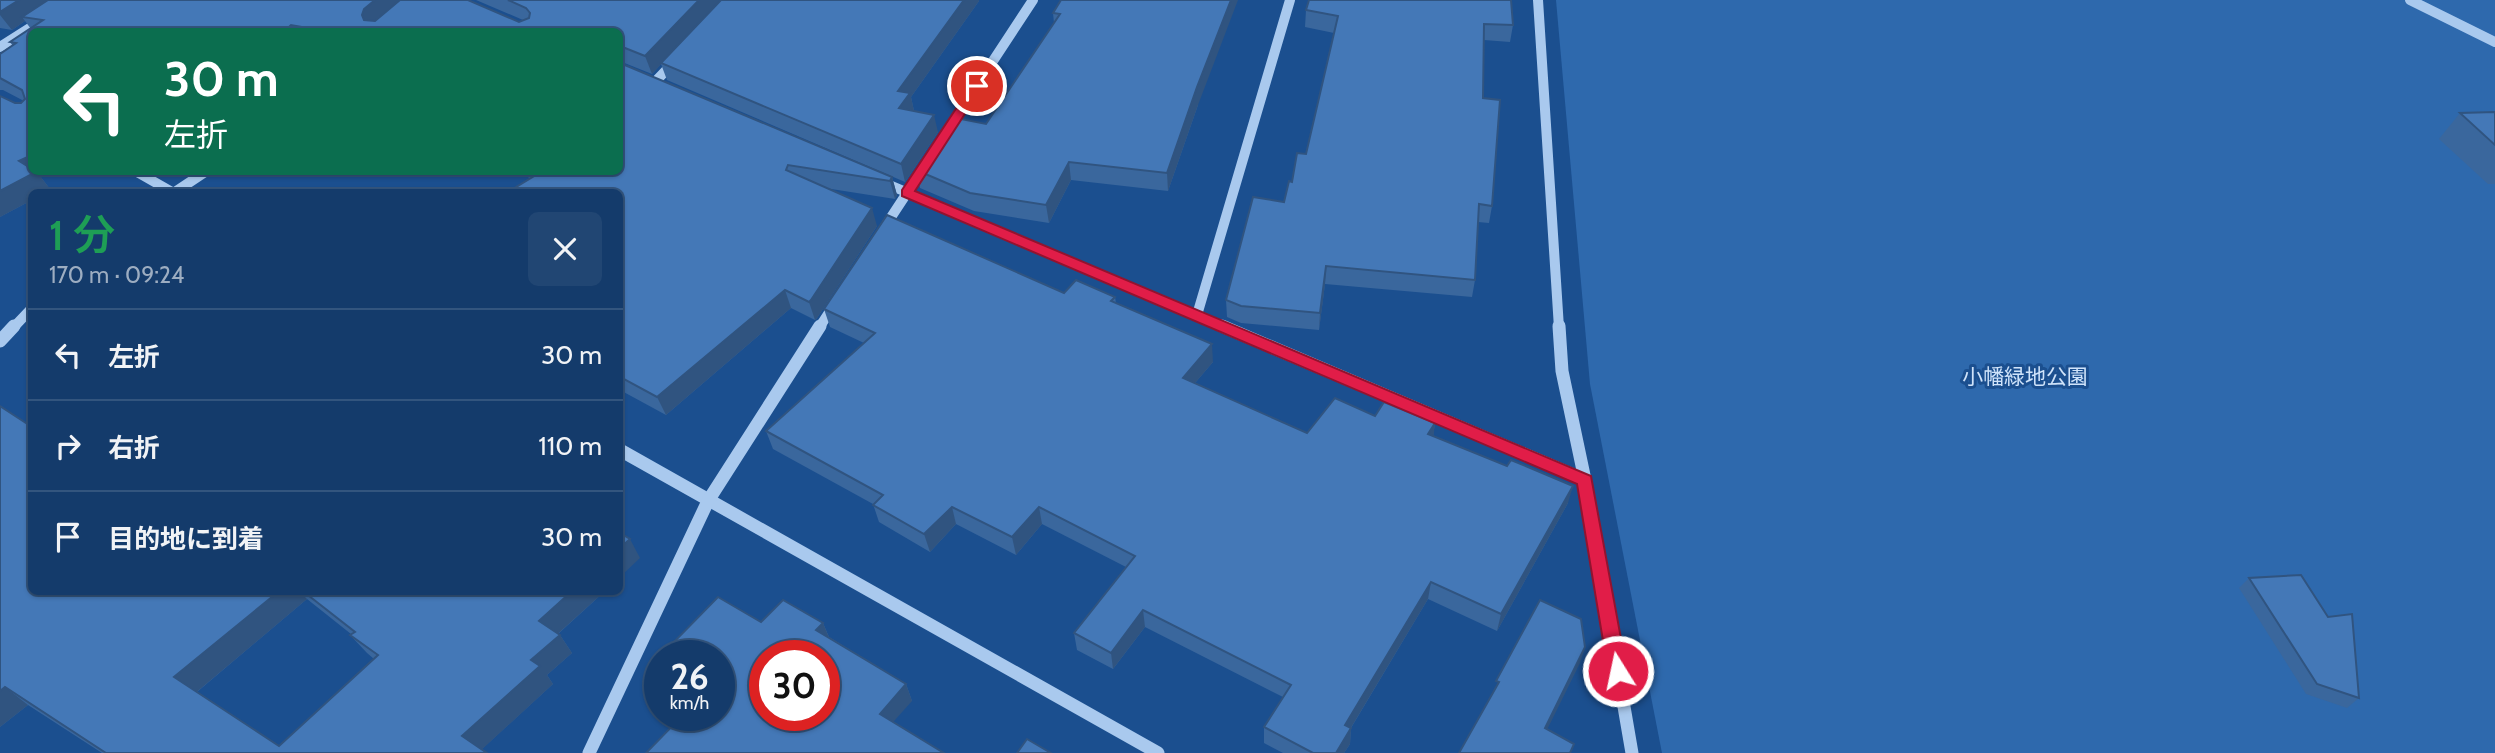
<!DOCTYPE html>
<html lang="ja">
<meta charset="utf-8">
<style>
body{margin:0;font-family:Cabin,"Noto Sans JP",sans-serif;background:#214673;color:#f1f3f6;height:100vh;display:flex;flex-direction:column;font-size:26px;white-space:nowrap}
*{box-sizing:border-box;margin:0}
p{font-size:23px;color:#9dadc1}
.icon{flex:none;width:38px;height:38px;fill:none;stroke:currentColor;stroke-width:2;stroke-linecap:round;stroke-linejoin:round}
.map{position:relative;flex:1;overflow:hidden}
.details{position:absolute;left:28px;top:189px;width:595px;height:406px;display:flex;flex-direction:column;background:#143b6b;border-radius:10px;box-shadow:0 2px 5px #0004,0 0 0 2px #33557e}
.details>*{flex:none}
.guide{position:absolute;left:28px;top:28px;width:595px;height:147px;border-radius:10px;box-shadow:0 2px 5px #0004,0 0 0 2px #33557e;background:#0b6e4f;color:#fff;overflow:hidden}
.speed{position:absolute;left:644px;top:640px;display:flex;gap:14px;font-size:35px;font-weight:700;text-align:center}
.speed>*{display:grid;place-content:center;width:91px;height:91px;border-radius:50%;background:#143b6b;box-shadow:0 2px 5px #0004,0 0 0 2px #33557e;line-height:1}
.speed small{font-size:18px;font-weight:400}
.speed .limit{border:10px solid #d22;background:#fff;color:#111}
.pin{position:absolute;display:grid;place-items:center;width:60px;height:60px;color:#fff;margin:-30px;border:4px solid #fff;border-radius:50%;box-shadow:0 2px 7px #0007}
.me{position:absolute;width:77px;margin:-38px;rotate:350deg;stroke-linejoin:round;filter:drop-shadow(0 0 5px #0008)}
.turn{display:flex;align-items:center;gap:24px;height:147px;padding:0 21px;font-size:32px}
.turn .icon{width:91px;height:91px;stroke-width:2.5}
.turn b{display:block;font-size:49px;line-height:60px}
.round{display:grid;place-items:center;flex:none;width:74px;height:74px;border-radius:10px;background:#214673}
.overview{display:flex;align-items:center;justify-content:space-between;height:119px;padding:0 21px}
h1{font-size:42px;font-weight:600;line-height:52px;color:#1e9e55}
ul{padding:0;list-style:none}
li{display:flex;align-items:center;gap:21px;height:91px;padding:0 21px;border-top:2px solid #33557e}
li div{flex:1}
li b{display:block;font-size:26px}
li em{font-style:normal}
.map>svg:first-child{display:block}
.green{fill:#2e69ad}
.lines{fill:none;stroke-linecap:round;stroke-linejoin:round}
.minor-far1{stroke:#a9c9ee;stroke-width:10}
.minor{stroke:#a9c9ee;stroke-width:13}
.wall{fill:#3a679d;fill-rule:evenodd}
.shaded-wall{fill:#305480}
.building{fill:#4478b7;stroke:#305480;stroke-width:2;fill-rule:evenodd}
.route{fill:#e11d48;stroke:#92132f;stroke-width:2}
.labels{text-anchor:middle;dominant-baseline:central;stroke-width:6;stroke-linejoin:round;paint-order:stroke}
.park-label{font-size:21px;fill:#cfe3fa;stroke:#1b4f8f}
</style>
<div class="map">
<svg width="2495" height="753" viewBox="0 0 2495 753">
<rect width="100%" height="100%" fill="#1b4f8f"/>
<polygon class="green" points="1556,0 2495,0 2495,753 1662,753 1590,384"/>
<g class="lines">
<g class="minor-far1">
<polyline points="1538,0 1559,328"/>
<polyline points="2410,0 2495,42"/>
<polyline points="0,47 44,19"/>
<polyline points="653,84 675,61"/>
<polyline points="947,131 1033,0"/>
<polyline points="137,172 172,192"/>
<polyline points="880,181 1226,328"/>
<polyline points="175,192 205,172"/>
<polyline points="882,231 926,164"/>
<polyline points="1197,315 1290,0"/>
<polyline points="13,328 32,308"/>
<polyline points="819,328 834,305"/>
</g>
<g class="minor">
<polyline points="1222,326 1585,480 1632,753"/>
<polyline points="1559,326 1562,371 1585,480"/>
<polyline points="0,341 14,326"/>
<polyline points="620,450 1158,753"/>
<polyline points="589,753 708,501 820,326"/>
</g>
</g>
<g class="wall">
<polygon points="0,0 519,22 523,20 476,0 979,0 979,1 911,97 914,111 938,132 905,182 667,80 661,64 652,74 622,62 620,63 892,177 897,195 895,199 825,188 877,226 817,318 815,320 791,308 666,415 620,390 620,192 530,178 516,172 620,172 620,32 32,32 40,176 50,189 32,192 32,200 0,217 0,96 15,103 21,103 24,101 3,90 0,90 0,54 13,46 10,42 31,29 25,21 12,30 0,28"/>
<polygon points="1061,0 1198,105 1168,191 1071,180 1049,223 974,211 920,188 916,170 986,124 1054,23 1053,13"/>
<polygon points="1306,10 1513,25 1510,42 1484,40 1483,98 1492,206 1489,223 1478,222 1475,280 1472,297 1325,284 1319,330 1241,323 1227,317 1226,300 1284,202 1306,154 1334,33 1305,27"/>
<polygon points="2495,112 2495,184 2488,184 2439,139 2460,113"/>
<polygon points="1064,293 1115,297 1116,303 1213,362 1195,383 1307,433 1375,416 1435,423 1433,436 1568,503 1497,631 1428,599 1351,728 1350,744 1344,753 1283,753 1264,743 1264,727 1283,697 1145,627 1113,669 1077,650 1074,633 1126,567 1042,524 1016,555 956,524 930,552 879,522 873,504 773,449 766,431 864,343 830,327 824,309"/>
<path d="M0 406 32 592H604L558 634 560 635 572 653 547 675 553 684 482 749 487 753H102L28 705 0 727ZM307 599 351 634 350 635 367 653 374 659 279 746 197 692Z"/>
<polygon points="2249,578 2359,698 2347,708 2306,694 2239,588"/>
<polygon points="761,622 823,623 829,637 906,684 912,701 719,716 719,656 669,656 666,650"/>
</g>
<g class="shaded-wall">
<polygon points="19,0 59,0 22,17 25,21 12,30 0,15 0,12"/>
<polygon points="375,0 405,0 370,32 362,15 364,9"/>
<polygon points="699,0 721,0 652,74 645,56"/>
<polygon points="964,0 979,0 979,1 911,97 914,111 899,108 898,91"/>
<polygon points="1231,0 1238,0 1198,105 1168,191 1167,173 1197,87"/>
<polygon points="291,25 295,32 284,32"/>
<polygon points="934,115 938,132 905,182 901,164"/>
<polygon points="32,155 32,172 48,172 40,176 50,189 45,192 32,192 32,200 0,217 0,191 19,161"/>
<polygon points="1069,162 1071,180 1049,223 1046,205"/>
<polygon points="892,177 897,195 895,199 890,181"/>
<polygon points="872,208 877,226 817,318 815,320 809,302"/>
<polygon points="1326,266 1325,284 1319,330 1320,313"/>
<polygon points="785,290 791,308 666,415 657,397"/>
<polygon points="1212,344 1213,362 1184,396 1183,378"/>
<polygon points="1435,423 1433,441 1428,434"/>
<polygon points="1573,486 1568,503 1497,631 1501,614"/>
<polygon points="952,507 956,524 930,552 924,534"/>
<polygon points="1039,507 1042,524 1016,555 1012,537"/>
<polygon points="630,539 640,558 620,577 620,548"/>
<polygon points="1431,582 1428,599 1343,741 1345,725"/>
<polygon points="278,592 300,592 307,599 193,695 174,677"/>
<polygon points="571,592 604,592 552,639 539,621"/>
<polygon points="1143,610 1145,627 1113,669 1111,653"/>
<polygon points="823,623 830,640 816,630"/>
<polygon points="560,635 572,653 547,675 553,684 478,753 462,736 531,660"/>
<polygon points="1585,647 1580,663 1540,744 1545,728"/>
<polygon points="906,684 912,701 886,730 880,714"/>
<polygon points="5,687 28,705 0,727 0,691"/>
<polygon points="1351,728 1350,744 1344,753 1336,753"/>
</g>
<g class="building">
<polygon points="0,0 19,0 0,12"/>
<polygon points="48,0 375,0 364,9 362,15 364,20 375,21 400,0 468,0 519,22 529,18 530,13 526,8 508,0 699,0 645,56 620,46 620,32 330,32 291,25 284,32 32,32 32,155 19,161 32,169 32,172 36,172 0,191 0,96 15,103 21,103 25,99 22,90 0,78 0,54 16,43 10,42 43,20 22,17"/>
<polygon points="721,0 964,0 898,91 910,93 899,108 934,115 901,164 661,63"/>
<polygon points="1061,0 1231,0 1197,87 1167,173 1069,162 1046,205 970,193 916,170 951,117 986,124 1060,14 1053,13"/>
<polygon points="1309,0 1511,0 1513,25 1484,24 1483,98 1500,100 1492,206 1479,204 1475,280 1326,266 1320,313 1241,306 1226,300 1253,197 1284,202 1289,181 1292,182 1297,153 1306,154 1338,16 1306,10"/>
<polygon points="620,63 892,177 890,181 788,165 786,170 872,208 811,300 809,302 785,290 657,397 620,377 620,192 508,192 541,172 620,172"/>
<polygon points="2495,112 2495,145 2460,113"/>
<polygon points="887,215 1064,293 1076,280 1115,297 1111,301 1212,344 1183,378 1307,433 1335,398 1375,416 1384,402 1435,423 1428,434 1507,466 1511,460 1573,486 1501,614 1431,582 1345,725 1351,728 1336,753 1313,753 1264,727 1291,685 1143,610 1111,653 1074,633 1135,556 1039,507 1012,537 952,507 924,534 873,505 883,495 766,431 875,333 824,309"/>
<polygon points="0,406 32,427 32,592 278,592 174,677 279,746 378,655 350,635 355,632 304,592 571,592 539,621 560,635 531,660 540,666 462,736 487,753 106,753 5,687 0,691"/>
<polygon points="620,533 630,539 620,548"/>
<polygon points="2301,575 2328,617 2352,614 2359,698 2317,684 2249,578"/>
<path d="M718 597 761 622 783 600 823 623 816 630 906 684 880 714 944 753H646L682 716H719V656H676L666 650ZM765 656H824V716H765Z"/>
<polygon points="1540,600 1581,619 1585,647 1545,728 1574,744 1570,753 1459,753 1499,682 1496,681"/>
<polygon points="1027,739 1051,753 1017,753"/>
</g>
<polygon class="route" points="977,82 983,86 915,191 1591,476 1627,671 1624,677 1618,680 1611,677 1608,671 1577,484 902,196 902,190 973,83"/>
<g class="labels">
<g class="park-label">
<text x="2025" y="376">小幡緑地公園</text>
</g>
</g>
</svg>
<div class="speed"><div>26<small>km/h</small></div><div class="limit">30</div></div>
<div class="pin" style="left:977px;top:86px;background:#d93025"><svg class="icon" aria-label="arrive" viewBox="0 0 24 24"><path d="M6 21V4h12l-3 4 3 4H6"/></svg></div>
<svg class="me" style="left:1618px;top:671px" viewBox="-20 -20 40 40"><circle r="17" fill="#e11d48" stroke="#fff" stroke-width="3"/><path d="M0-11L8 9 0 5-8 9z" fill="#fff"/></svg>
<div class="guide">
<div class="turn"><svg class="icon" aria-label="left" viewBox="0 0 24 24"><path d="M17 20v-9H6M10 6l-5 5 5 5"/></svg><div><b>30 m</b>左折</div></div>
</div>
<section class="details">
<div class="overview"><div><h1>1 分</h1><p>170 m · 09:24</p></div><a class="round"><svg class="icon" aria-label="close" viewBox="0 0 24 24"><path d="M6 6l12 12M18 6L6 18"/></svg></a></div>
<ul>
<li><svg class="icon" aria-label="left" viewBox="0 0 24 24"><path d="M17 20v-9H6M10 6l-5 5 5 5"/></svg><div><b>左折</b></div><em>30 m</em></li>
<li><svg class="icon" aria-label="right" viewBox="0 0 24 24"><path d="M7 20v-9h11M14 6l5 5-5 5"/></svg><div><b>右折</b></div><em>110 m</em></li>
<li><svg class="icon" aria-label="arrive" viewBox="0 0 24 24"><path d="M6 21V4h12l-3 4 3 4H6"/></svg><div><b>目的地に到着</b></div><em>30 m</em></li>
</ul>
</section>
</div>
